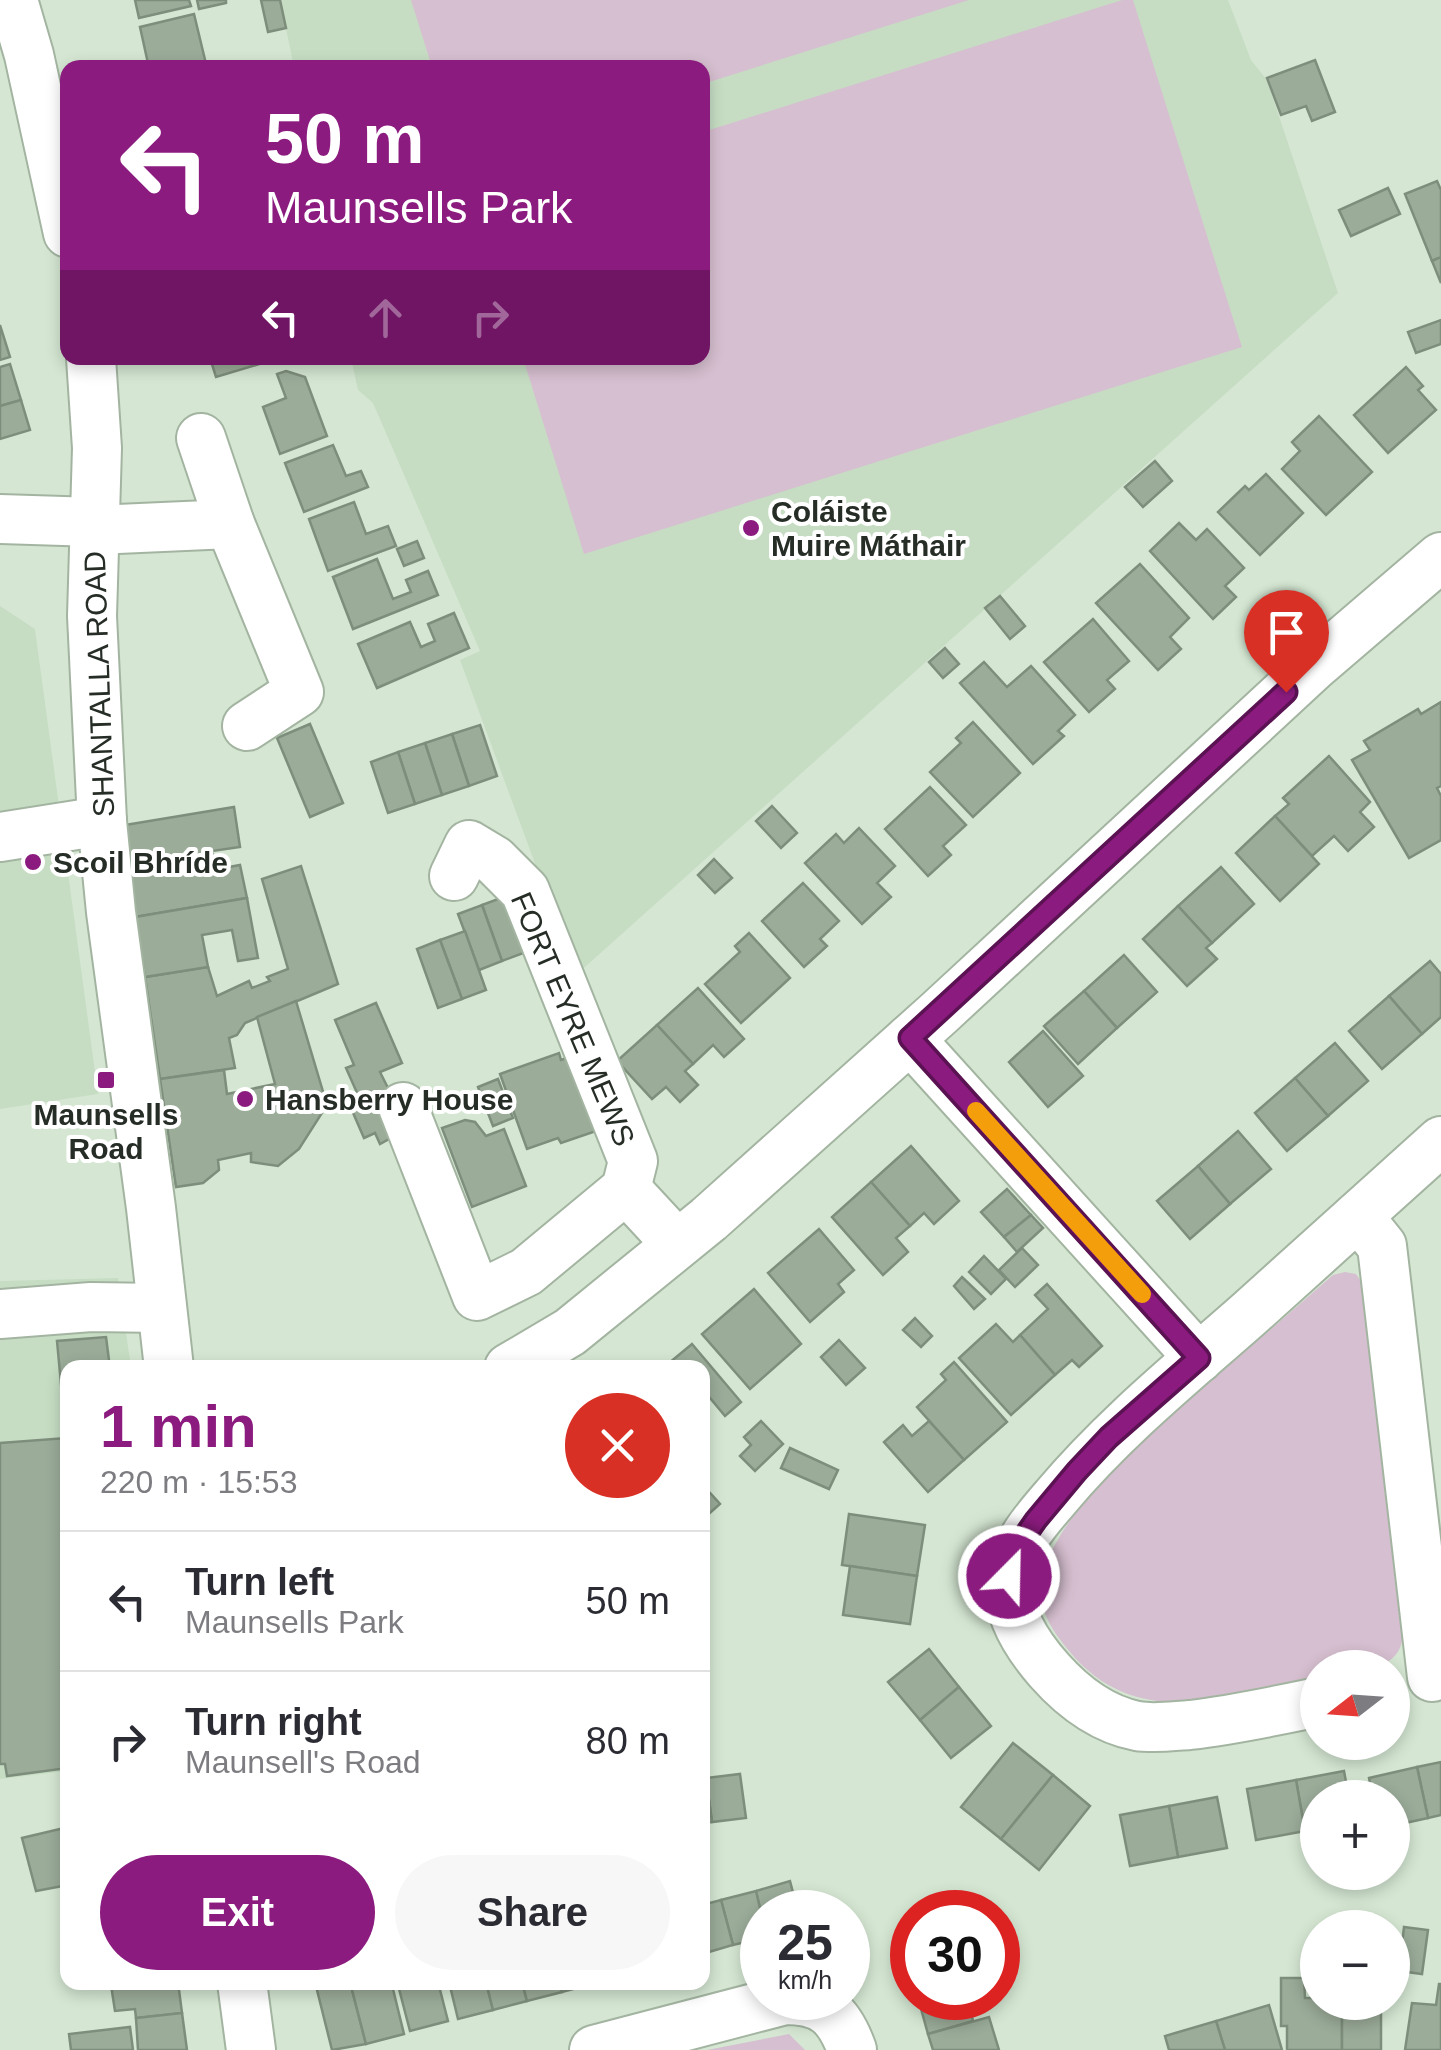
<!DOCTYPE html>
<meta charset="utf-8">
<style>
body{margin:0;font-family:Arial,sans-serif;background:#f7f7f7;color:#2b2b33;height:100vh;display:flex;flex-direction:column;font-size:38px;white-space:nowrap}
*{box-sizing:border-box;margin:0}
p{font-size:32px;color:#7c7c81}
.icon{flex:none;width:55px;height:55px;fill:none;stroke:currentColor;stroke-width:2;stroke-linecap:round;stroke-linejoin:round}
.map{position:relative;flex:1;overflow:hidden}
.sheet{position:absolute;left:60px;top:1360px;width:650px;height:630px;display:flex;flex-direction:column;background:#fff;border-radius:20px;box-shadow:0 5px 15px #0003}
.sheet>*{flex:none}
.banner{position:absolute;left:60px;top:60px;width:650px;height:305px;border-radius:20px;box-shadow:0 5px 15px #0003;background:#8b1b7e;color:#fff;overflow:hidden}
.needle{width:65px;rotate:253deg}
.buttons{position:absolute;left:1300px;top:1650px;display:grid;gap:20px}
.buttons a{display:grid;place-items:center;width:110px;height:110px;border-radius:50%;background:#fff;box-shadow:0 5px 15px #0003;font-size:50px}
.speed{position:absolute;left:740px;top:1890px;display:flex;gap:20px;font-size:50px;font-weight:700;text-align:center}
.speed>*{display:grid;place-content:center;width:130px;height:130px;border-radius:50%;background:#fff;box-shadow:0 5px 15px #0003;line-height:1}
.speed small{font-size:25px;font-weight:400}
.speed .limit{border:15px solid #d22;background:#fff;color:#111}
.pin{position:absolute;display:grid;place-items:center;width:85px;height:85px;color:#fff;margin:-102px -42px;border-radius:50% 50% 50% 0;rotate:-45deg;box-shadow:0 0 10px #0007}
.pin .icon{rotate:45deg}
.me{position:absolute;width:110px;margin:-55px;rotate:23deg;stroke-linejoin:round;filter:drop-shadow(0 0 8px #0008)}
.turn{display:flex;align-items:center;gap:35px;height:210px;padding:0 40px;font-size:45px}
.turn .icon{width:130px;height:130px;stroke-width:2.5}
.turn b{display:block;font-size:70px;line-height:85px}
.lanes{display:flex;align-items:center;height:95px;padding:0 40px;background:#0003;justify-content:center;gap:50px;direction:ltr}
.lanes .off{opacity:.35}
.round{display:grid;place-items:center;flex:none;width:105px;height:105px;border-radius:52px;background:#f7f7f7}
.summary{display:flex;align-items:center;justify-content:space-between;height:170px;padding:0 40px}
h1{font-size:60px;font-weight:700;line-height:75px;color:#8b1b7e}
.cta{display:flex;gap:20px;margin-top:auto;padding:20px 40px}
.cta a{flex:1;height:115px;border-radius:60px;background:#8b1b7e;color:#fff;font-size:40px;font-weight:700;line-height:115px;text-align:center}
.cta a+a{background:#f7f7f7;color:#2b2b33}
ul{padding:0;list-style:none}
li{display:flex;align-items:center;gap:30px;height:140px;padding:0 40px;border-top:2px solid #e1e1e2}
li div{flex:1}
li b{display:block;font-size:38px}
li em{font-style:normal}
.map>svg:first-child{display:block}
.built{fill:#c6ddc3}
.green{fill:#d6bfd0}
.building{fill:#9bac99;stroke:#7e8e7c;stroke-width:2.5}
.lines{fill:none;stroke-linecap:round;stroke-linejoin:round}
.minor-casing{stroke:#a3b5a1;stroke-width:52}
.minor{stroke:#fff;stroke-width:48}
.route-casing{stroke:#5a1252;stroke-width:25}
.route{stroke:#8b1b7e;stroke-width:18}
.slow{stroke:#f59e0b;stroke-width:18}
.poi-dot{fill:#8b1b7e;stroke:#fff;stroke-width:4}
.labels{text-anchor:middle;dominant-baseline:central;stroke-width:8;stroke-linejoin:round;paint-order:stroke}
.poi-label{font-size:30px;font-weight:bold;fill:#262d26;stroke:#fff;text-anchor:start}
.street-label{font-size:30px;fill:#262d26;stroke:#fff}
</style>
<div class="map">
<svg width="1441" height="2050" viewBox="0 0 1441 2050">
<rect width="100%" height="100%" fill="#d5e7d3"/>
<g class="built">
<polygon points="280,0 1228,0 1251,60 1267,80 1338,293 576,975 460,660 480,651 373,403 358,390 351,358 702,358 702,68 294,67"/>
<polygon points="0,606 35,629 98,1094 0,1109"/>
<polygon points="118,1278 131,1367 68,1368 67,1771 0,1779 0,1281"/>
</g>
<g class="green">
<polygon points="411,0 969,0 703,84 702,68 432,67"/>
<polygon points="1122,0 1133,0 1242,347 584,554 523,358 702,358 703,132"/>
<path d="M1345 1272 1356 1274 1365 1287 1403 1628C1405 1678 1353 1667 1318 1668L1317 1678C1230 1696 1137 1733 1070 1652 1052 1631 1036 1607 1041 1577 1043 1564 1050 1554 1056 1543 1093 1476 1156 1429 1213 1379 1253 1345 1293 1310 1333 1275Z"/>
<polygon points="789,2034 805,2050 707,2050"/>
</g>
<g class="building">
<polygon points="135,0 189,0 191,6 139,18"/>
<polygon points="197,0 226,0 226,3 199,9"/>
<polygon points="261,0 280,0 286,28 268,32"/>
<polygon points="194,14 207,68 149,68 140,27"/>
<polygon points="1315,60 1335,112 1312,121 1306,106 1281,115 1267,78"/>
<polygon points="1437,181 1441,190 1441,257 1432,261 1405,194"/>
<polygon points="1388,188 1400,214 1351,236 1339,210"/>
<polygon points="1441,257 1441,283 1432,261"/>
<polygon points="1441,320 1441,344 1416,353 1408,332"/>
<polygon points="0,325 10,357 0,360"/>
<polygon points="210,358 265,358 266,362 216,377"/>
<polygon points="10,364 21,400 0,406 0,367"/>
<polygon points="1406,367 1423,386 1418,390 1436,410 1388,453 1354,415"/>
<polygon points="286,371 305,377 327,436 280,454 263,407 286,398 277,374"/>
<polygon points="21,400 30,430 0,439 0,406"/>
<polygon points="1319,416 1372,472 1326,515 1282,469 1300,451 1292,442"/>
<polygon points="333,445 346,476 361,471 368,487 304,512 285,463"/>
<polygon points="1155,461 1172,481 1143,507 1125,487"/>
<polygon points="1266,474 1303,513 1260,555 1218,512 1245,486 1249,490"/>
<polygon points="354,502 366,534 388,526 396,546 328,571 309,519"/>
<polygon points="1179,523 1196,540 1207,529 1244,568 1225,586 1236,597 1213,619 1150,551"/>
<polygon points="417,541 424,558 404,566 397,549"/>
<polygon points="377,559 393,599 411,592 406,580 428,571 438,595 353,629 333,577"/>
<polygon points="1140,564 1189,618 1170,637 1181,649 1158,670 1096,603"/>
<polygon points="1000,596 1025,626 1010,639 985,608"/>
<polygon points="454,613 469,648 377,688 358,644 410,622 421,647 435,641 428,624"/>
<polygon points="1093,619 1129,661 1107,680 1115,689 1089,712 1044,662"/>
<polygon points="945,648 959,664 943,678 929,662"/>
<polygon points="984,662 1007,687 1031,666 1075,715 1058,731 1064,736 1033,764 960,683"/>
<polygon points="1441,702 1441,786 1437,788 1441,796 1441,840 1409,858 1352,760 1370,750 1364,741 1418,709 1421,714"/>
<polygon points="973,722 1020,773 973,817 930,772 961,743 956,738"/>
<polygon points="310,724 343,803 310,817 277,738"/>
<polygon points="480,725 497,776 469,786 452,734"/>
<polygon points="452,734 469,786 442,795 425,743"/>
<polygon points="425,743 442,795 415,804 398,752"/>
<polygon points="398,752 415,804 388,813 371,762"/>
<polygon points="1329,756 1370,802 1360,812 1374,827 1348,851 1334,836 1312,856 1275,816 1289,804 1283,798"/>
<polygon points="930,787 966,825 943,846 951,855 928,876 885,829"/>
<polygon points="772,806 797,833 781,848 756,821"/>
<polygon points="234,807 240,847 212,851 214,859 127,874 119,826"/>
<polygon points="1275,816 1319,864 1280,901 1236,853"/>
<polygon points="859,828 895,866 877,883 891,897 862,924 805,863 836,834 844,843"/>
<polygon points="714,859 732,878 715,893 698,875"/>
<polygon points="188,863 190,874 240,865 247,898 135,917 127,874"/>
<polygon points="301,866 338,984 245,1023 237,1035 229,1038 235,1068 160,1079 145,977 208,967 217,996 249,981 252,988 270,981 267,977 288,969 262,879"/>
<polygon points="1221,867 1254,904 1212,943 1178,906"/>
<polygon points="803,883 839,921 820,939 827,946 804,967 762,921"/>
<polygon points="506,896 526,952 502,961 482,905"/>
<polygon points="247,898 258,958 238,961 232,930 202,935 208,967 145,977 135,917"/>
<polygon points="482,905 502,961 479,970 458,914"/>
<polygon points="1178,906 1212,943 1206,948 1217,959 1187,986 1143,939"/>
<polygon points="465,931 486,990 462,999 440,940"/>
<polygon points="749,933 790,978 741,1023 705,984 740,952 735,946"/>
<polygon points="440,940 462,999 438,1008 417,949"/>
<polygon points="1124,955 1157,992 1117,1028 1084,991"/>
<polygon points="1430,961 1441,974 1441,1017 1422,1034 1389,996"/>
<polygon points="698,988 744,1039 724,1057 713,1045 693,1064 657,1025"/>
<polygon points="1084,991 1117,1028 1078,1064 1044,1026"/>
<polygon points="1389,996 1422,1034 1382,1069 1349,1031"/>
<polygon points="296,1001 327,1105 299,1149 278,1166 251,1162 251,1153 218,1160 219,1170 203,1183 176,1187 160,1079 224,1070 227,1094 275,1084 257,1017"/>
<polygon points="376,1003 402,1063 380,1072 389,1090 374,1096 391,1138 380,1144 375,1133 364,1138 347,1099 358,1095 346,1068 354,1065 335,1020"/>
<polygon points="657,1025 693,1064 685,1071 698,1085 680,1102 666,1087 652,1099 617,1061"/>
<polygon points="1043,1031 1083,1076 1048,1107 1009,1062"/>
<polygon points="1335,1043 1368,1081 1328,1116 1295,1078"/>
<polygon points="559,1053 561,1060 576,1055 602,1129 561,1143 558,1138 527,1149 500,1074"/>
<polygon points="1295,1078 1328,1116 1287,1151 1255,1113"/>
<polygon points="498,1079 513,1118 493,1126 478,1087"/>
<polygon points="465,1120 475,1122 486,1136 504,1129 526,1186 472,1207 442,1128"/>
<polygon points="1238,1131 1271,1169 1230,1204 1198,1166"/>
<polygon points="911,1146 959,1201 934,1224 924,1213 910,1226 871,1182"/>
<polygon points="1198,1166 1230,1204 1190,1239 1157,1201"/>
<polygon points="871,1182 910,1226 896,1238 908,1252 883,1275 832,1217"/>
<polygon points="1007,1189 1031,1215 1004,1237 981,1212"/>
<polygon points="1031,1215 1043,1228 1017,1252 1004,1237"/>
<polygon points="819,1229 854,1270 838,1284 844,1292 810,1322 768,1273"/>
<polygon points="1022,1248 1038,1265 1015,1287 999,1270"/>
<polygon points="984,1256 1006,1279 991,1294 969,1272"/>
<polygon points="962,1277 985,1299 974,1309 954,1286"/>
<polygon points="1047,1284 1102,1346 1079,1367 1072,1360 1055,1375 1020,1335 1048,1309 1035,1295"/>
<polygon points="754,1289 801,1344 750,1389 702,1334"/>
<polygon points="915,1318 932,1336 921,1347 903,1330"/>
<polygon points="996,1324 1013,1342 1020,1335 1055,1375 1011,1415 959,1358"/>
<polygon points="106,1337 110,1368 68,1368 66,1438 57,1341"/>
<polygon points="839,1340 865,1368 846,1385 821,1357"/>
<polygon points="692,1344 741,1402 725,1416 710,1398 702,1404 702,1368 663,1368"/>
<polygon points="954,1362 1007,1422 964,1460 917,1407 946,1380 941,1374"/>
<polygon points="761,1421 783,1444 755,1471 740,1456 751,1445 744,1437"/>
<polygon points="929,1421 964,1460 928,1492 884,1442 903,1425 912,1436"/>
<polygon points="66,1438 68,1768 7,1776 5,1764 0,1764 0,1443"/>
<polygon points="790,1448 838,1470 829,1489 781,1468"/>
<polygon points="702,1484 720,1504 702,1520"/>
<polygon points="849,1514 925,1525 917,1576 842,1565"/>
<polygon points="850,1566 917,1576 910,1624 843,1615"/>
<polygon points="929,1649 959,1687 920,1720 888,1682"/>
<polygon points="959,1687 991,1726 951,1758 920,1720"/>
<polygon points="1013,1743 1053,1775 1001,1839 961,1807"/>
<polygon points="1441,1762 1441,1815 1428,1818 1417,1767"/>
<polygon points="1417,1767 1428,1818 1392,1826 1392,1798 1373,1798 1369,1778"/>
<polygon points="1344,1771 1349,1798 1318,1798 1318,1829 1305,1831 1296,1780"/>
<polygon points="740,1774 746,1818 712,1822 706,1778"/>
<polygon points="1053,1775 1090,1806 1039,1870 1001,1839"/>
<polygon points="706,1778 712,1822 702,1823 702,1779"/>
<polygon points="1296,1780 1305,1831 1256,1840 1247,1789"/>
<polygon points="1217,1797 1227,1848 1178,1857 1169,1806"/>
<polygon points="1169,1806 1178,1857 1130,1866 1120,1815"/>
<polygon points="68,1827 68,1885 36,1891 22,1838"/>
<polygon points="790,1881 798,1912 762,1912 762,1917 756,1891"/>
<polygon points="756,1891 762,1917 762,1938 733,1945 721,1900"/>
<polygon points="721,1900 733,1945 702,1954 702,1905"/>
<polygon points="1404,1927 1428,1930 1422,1974 1399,1971"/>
<polygon points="1281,1978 1304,1978 1305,1998 1318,1998 1318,2002 1342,2002 1342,2050 1287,2050 1287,2026 1281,2026"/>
<polygon points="132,1982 178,1982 182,2013 136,2018 135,2009 115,2011 111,1985"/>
<polygon points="315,1982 350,1982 366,2044 332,2050"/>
<polygon points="350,1982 381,1982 382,1988 392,1985 404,2034 366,2044"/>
<polygon points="406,1982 438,1982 448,2021 410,2031 398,1985"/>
<polygon points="449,1982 486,1982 493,2010 458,2019"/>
<polygon points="486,1982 522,1982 527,2001 493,2010"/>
<polygon points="522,1982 559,1982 562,1992 527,2001"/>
<polygon points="559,1982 596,1982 596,1983 562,1992"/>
<polygon points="1439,1984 1441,1984 1441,2050 1405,2050 1412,2003 1436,2005"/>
<polygon points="918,1998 967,1998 973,2021 928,2034"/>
<rect x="1342" y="2002" width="39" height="48"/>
<polygon points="1269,2005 1282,2050 1225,2050 1216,2021"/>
<polygon points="182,2013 187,2050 138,2050 136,2018"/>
<polygon points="989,2017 999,2050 933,2050 928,2034"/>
<polygon points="1216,2021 1225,2050 1169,2050 1165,2036"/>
<polygon points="130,2027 133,2050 71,2050 69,2034"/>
</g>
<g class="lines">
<defs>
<g id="minor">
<polyline points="13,0 29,55 68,233"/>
<polyline points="91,358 97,448 92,616 102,821 111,912 151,1208 169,1368"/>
<polyline points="201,438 230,524 299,692 247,726"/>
<polyline points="0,519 95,522"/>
<polyline points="95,530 230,524"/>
<polyline points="0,837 102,821"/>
<polyline points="454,876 469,845 494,860 525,891 633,1161 626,1189"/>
<polyline points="910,1039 1199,1358"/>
<polyline points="403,1107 477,1296 526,1272 626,1189 677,1244"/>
<polyline points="1358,1216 1382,1246 1432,1677"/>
<polyline points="0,1314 91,1307 162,1308"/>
<polyline points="509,1368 570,1332 709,1219 939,1013 1315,665 1441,557"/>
<path d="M1318 1702C1275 1711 1234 1720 1190 1725 1173 1726 1155 1729 1137 1726 1102 1719 1072 1696 1049 1670 1027 1645 1004 1610 1010 1574 1015 1544 1036 1520 1056 1497 1113 1429 1182 1373 1249 1314 1313 1256 1377 1199 1441 1141"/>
<polyline points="242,1982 251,2050"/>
<path d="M594 2050 785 2000C824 2000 839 2014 852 2050"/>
</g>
</defs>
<use href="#minor" class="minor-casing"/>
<use href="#minor" class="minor"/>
</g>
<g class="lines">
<defs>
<polyline id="route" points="1009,1576 1022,1540 1036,1520 1077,1471 1109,1437 1199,1358 910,1038 1286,692"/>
</defs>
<use href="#route" class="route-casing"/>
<use href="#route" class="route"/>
<polyline class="slow" points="976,1111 1142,1294"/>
</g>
<g class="poi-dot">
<circle cx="751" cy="528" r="10"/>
<circle cx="33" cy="862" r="10"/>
<rect x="96" y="1070" width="20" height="20" rx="5"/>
<circle cx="245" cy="1099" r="10"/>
</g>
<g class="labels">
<g class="poi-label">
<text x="771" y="511">Coláiste<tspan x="771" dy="34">Muire Máthair</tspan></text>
<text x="53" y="862">Scoil Bhríde</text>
<text x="265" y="1099">Hansberry House</text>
<text x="106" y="1114" text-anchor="middle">Maunsells<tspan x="106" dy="34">Road</tspan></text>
</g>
<g class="street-label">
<text transform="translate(99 684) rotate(-92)">SHANTALLA ROAD</text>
<text transform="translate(573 1019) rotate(67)">FORT EYRE MEWS</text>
</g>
</g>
</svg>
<div class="buttons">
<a><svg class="needle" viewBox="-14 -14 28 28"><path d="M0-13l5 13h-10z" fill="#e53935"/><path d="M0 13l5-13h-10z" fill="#7c7c81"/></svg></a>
<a>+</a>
<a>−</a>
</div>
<div class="speed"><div>25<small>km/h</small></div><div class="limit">30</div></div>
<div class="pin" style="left:1286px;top:692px;background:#d93025"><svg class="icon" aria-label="arrive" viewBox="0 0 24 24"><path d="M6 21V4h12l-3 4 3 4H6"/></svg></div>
<svg class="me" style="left:1009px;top:1576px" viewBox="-20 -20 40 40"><circle r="17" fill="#8b1b7e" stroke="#fff" stroke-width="3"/><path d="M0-11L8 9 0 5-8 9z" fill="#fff"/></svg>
<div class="banner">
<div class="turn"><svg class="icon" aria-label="left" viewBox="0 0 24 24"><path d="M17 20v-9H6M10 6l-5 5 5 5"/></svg><div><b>50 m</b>Maunsells Park</div></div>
<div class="lanes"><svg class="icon" aria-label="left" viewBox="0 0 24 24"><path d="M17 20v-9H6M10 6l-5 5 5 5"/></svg><svg class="icon off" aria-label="ahead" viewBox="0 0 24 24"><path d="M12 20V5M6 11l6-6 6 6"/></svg><svg class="icon off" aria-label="right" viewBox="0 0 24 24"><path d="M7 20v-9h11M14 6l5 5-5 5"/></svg></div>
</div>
<section class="sheet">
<div class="summary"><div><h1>1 min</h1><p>220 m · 15:53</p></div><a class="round" style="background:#d93025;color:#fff"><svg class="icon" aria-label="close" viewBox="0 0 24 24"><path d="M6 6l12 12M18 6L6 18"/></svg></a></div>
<ul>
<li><svg class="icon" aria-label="left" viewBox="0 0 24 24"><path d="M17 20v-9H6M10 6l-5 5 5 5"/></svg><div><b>Turn left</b><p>Maunsells Park</p></div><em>50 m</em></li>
<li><svg class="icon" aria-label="right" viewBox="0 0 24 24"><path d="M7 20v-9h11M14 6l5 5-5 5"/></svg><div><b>Turn right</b><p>Maunsell's Road</p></div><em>80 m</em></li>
</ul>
<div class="cta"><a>Exit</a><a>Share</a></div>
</section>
</div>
